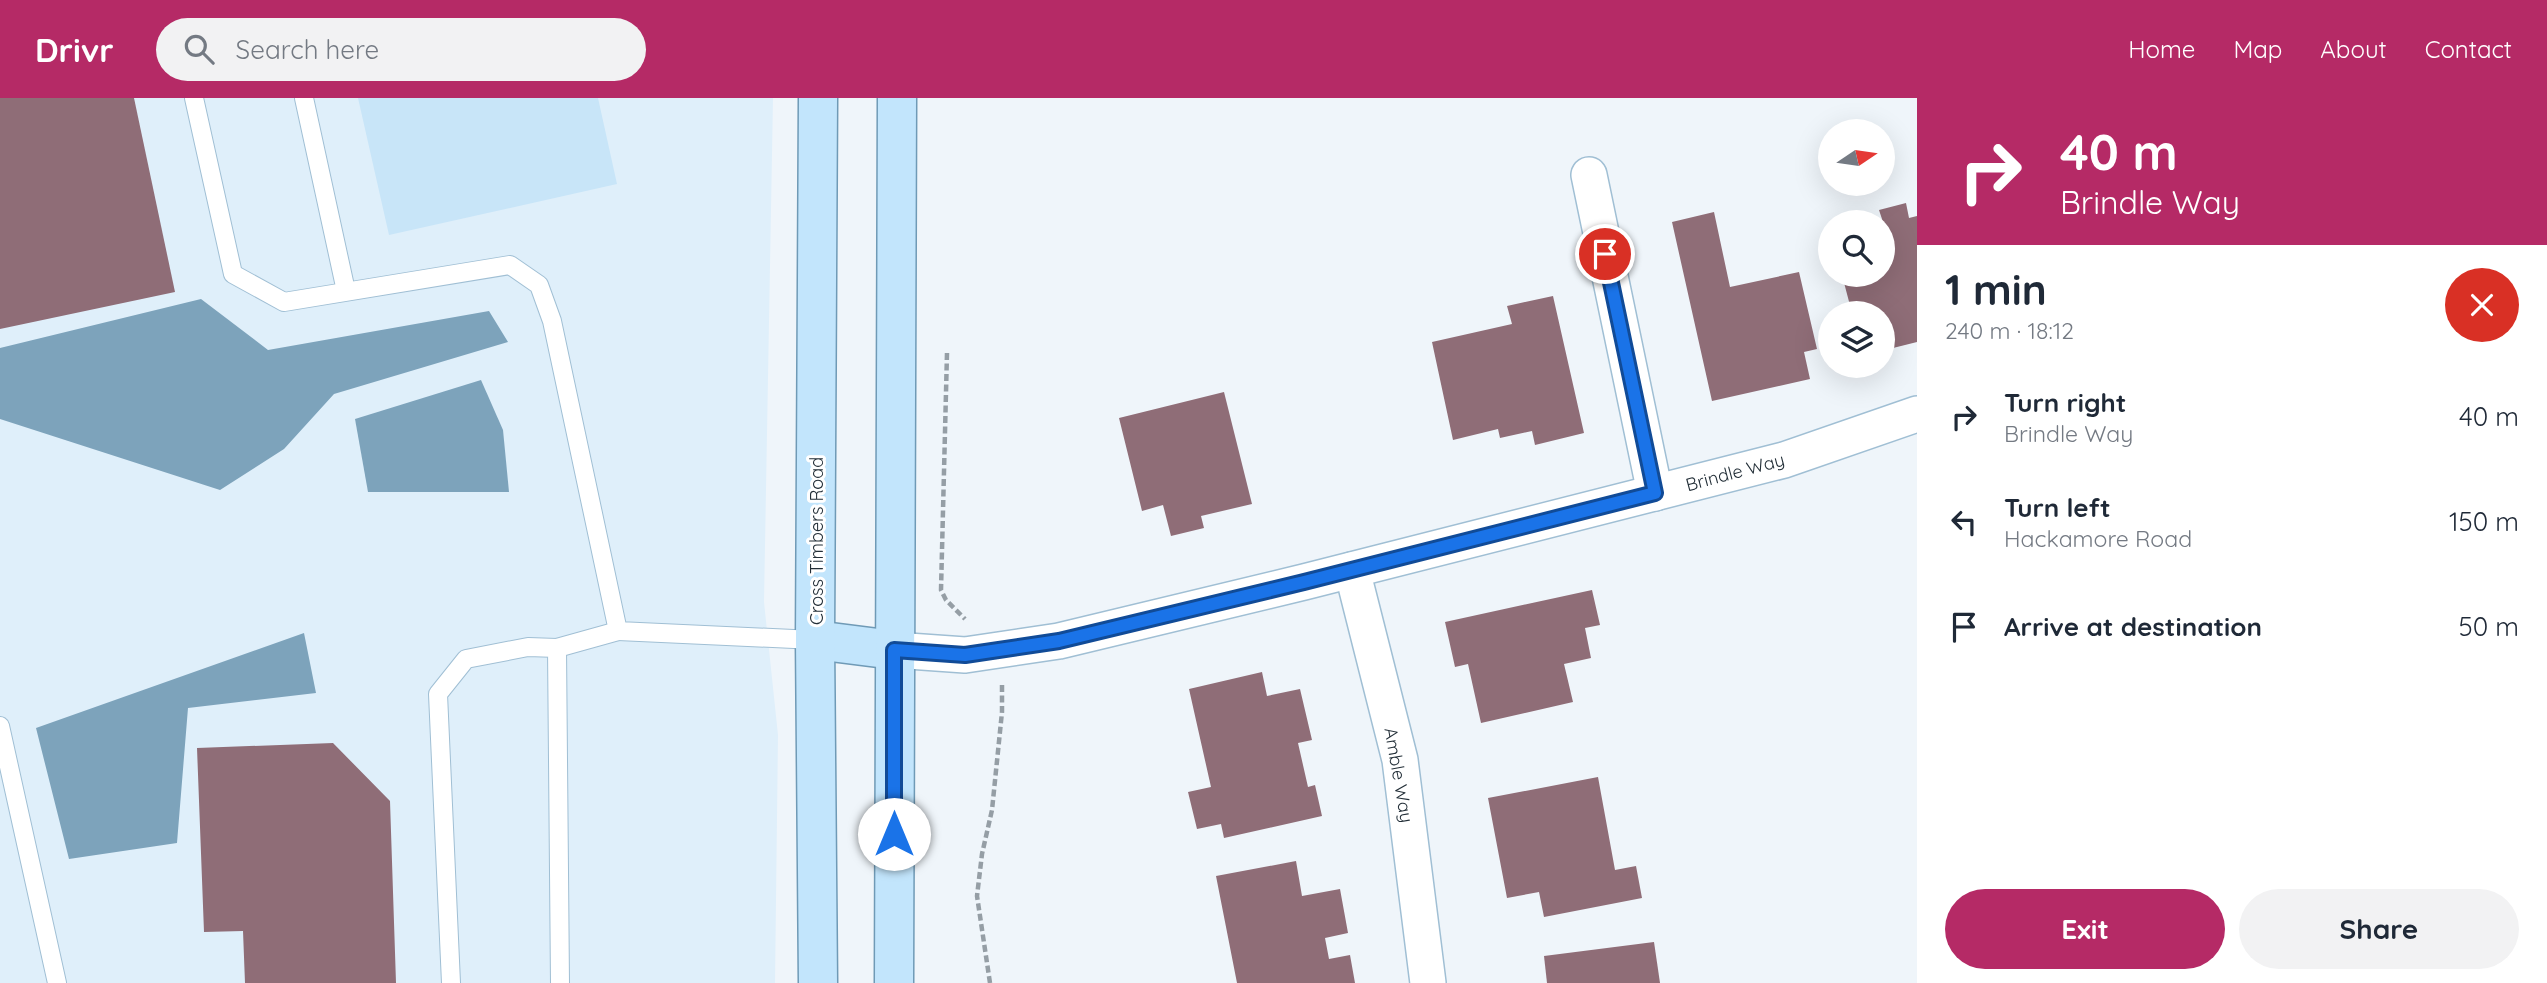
<!DOCTYPE html>
<meta charset="utf-8">
<style>
body{margin:0;font-family:Quicksand,sans-serif;background:#f2f2f3;color:#1f2937;height:100vh;display:flex;flex-direction:column;font-size:26px;white-space:nowrap}
*{box-sizing:border-box;margin:0}
p{font-size:23px;color:#747a83}
.icon{flex:none;width:38px;height:38px;fill:none;stroke:currentColor;stroke-width:2;stroke-linecap:round;stroke-linejoin:round}
.map{position:relative;flex:1;overflow:hidden}
.details{display:flex;flex-direction:column;background:#fff;width:630px}
.details>*{flex:none}
.hud{background:#b52a66;color:#fff;overflow:hidden}
.needle{width:46px;rotate:77deg}
.tools{position:absolute;left:1818px;top:21px;display:grid;gap:14px}
.tools a{display:grid;place-items:center;width:77px;height:77px;border-radius:50%;background:#fff;box-shadow:0 7px 28px #0002;font-size:35px}
.pin{position:absolute;display:grid;place-items:center;width:60px;height:60px;color:#fff;margin:-30px;border:4px solid #fff;border-radius:50%;box-shadow:0 2px 7px #0007}
.me{position:absolute;width:77px;margin:-38px;rotate:0deg;stroke-linejoin:round;filter:drop-shadow(0 0 5px #0008)}
.turn{display:flex;align-items:center;gap:24px;height:147px;padding:0 28px;font-size:32px}
.turn .icon{width:91px;height:91px;stroke-width:2.5}
.turn b{display:block;font-size:49px;line-height:60px}
.round{display:grid;place-items:center;flex:none;width:74px;height:74px;border-radius:37px;background:#f2f2f3}
.summary{display:flex;align-items:center;justify-content:space-between;height:119px;padding:0 28px}
h1{font-size:42px;font-weight:800;line-height:52px}
.cta{display:flex;gap:14px;margin-top:auto;padding:14px 28px}
.cta a{flex:1;height:80px;border-radius:42px;background:#b52a66;color:#fff;font-size:28px;font-weight:800;line-height:80px;text-align:center}
.cta a+a{background:#f2f2f3;color:#1f2937}
ul{padding:0;list-style:none}
li{display:flex;align-items:center;gap:21px;height:105px;padding:0 28px}
li div{flex:1}
li b{display:block;font-size:26px}
li em{font-style:normal}
header{display:flex;align-items:center;gap:42px;box-sizing:border-box;height:98px;padding:0 35px;background:#b52a66;color:#fff}
header strong{font-size:33px}
nav{display:flex;gap:38px;margin-inline-start:auto;font-size:24px}
.search{width:490px;height:63px;background:#f2f2f3;display:flex;align-items:center;gap:18px;box-sizing:border-box;padding:0 24px;border-radius:38px;color:#747a83;font-size:26px}
main{display:flex;flex:1;min-height:0}
.map>svg:first-child{display:block}
.built{fill:#dfeffa}
.green{fill:#c8e5f8}
.water{fill:#7da3bb}
.building{fill:#8f6d77}
.lines{fill:none;stroke-linecap:round;stroke-linejoin:round}
.service-casing{stroke:#a0bfd4;stroke-width:20}
.minor-casing{stroke:#a0bfd4;stroke-width:38}
.primary-casing{stroke:#6f9ab6;stroke-width:41}
.path{stroke:#959ea5;stroke-width:4.5;stroke-dasharray:7 3.5;stroke-linecap:butt}
.service{stroke:#fff;stroke-width:18}
.minor{stroke:#fff;stroke-width:35}
.primary{stroke:#c2e5fc;stroke-width:38}
.route-casing{stroke:#114b97;stroke-width:18}
.route{stroke:#1a73e8;stroke-width:12}
.labels{text-anchor:middle;dominant-baseline:central;stroke-width:6;stroke-linejoin:round;paint-order:stroke}
.street-label{font-size:18px;fill:#222e37;stroke:#fff}
</style>
<header>
<strong>Drivr</strong>
<div class="search"><svg class="icon" aria-label="search" viewBox="0 0 24 24"><circle cx="10" cy="10" r="6"/><path d="M15 15l6 6"/></svg>Search here</div>
<nav><a>Home</a><a>Map</a><a>About</a><a>Contact</a></nav>
</header>
<main>
<div class="map">
<svg width="1917" height="885" viewBox="0 0 1917 885">
<rect width="100%" height="100%" fill="#eff5fa"/>
<polygon class="built" points="0,0 773,0 764,504 778,637 775,885 0,885"/>
<polygon class="green" points="358,0 598,0 617,86 389,137"/>
<g class="water">
<polygon points="201,201 268,252 489,213 508,244 334,296 284,351 220,392 0,321 0,250"/>
<polygon points="481,282 503,332 509,394 368,394 355,321"/>
<polygon points="304,535 316,595 188,610 177,745 69,761 36,630"/>
</g>
<g class="building">
<polygon points="0,0 134,0 175,194 0,231"/>
<polygon points="1906,105 1909,120 1917,118 1917,244 1889,251 1883,227 1883,215 1852,215 1842,177 1883,177 1883,124 1879,112"/>
<polygon points="1714,114 1730,189 1799,174 1817,251 1804,254 1810,281 1712,303 1672,124"/>
<polygon points="1553,198 1584,335 1535,347 1532,333 1500,340 1498,331 1453,342 1432,244 1512,226 1507,208"/>
<polygon points="1224,294 1252,406 1201,418 1204,430 1171,438 1163,407 1142,413 1119,320"/>
<polygon points="1592,492 1600,527 1585,530 1591,560 1564,566 1573,604 1481,625 1468,566 1455,569 1445,524"/>
<polygon points="1262,574 1267,598 1300,591 1312,642 1298,645 1308,689 1315,687 1322,718 1224,740 1221,726 1197,731 1188,694 1211,689 1189,591"/>
<polygon points="333,645 390,703 396,885 245,885 243,833 204,834 197,650"/>
<polygon points="1598,679 1615,772 1636,768 1642,800 1544,819 1539,794 1507,800 1488,700"/>
<polygon points="1296,763 1302,798 1340,791 1348,835 1325,840 1329,861 1350,857 1355,885 1237,885 1216,778"/>
<polygon points="1654,844 1660,885 1547,885 1544,858"/>
</g>
<g class="lines">
<defs>
<g id="service">
<polyline points="194,0 233,176 284,204 510,167 539,187 552,223 618,533 815,542"/>
<polyline points="304,0 346,193"/>
<polyline points="557,550 618,533"/>
<polyline points="0,628 57,885"/>
<polyline points="451,885 438,596 466,561 528,549 557,550 560,885"/>
</g>
<g id="minor">
<polyline points="1589,77 1655,395"/>
<polyline points="1352,472 1400,662 1428,885"/>
<polyline points="894,552 965,557 1059,543 1304,484 1784,362 1917,316"/>
</g>
<g id="primary">
<polyline points="815,542 894,552"/>
<polyline points="818,885 815,542 818,0"/>
<polyline points="894,885 897,0"/>
</g>
</defs>
<use href="#service" class="service-casing"/>
<use href="#minor" class="minor-casing"/>
<use href="#primary" class="primary-casing"/>
<g class="path">
<polyline points="947,255 941,492 946,502 965,521"/>
<polyline points="990,885 977,798 982,756 992,712 1002,614 1002,586"/>
</g>
<use href="#service" class="service"/>
<use href="#minor" class="minor"/>
<use href="#primary" class="primary"/>
</g>
<g class="lines">
<defs>
<polyline id="route" points="894,736 894,552 965,557 1059,543 1304,484 1655,395 1605,156"/>
</defs>
<use href="#route" class="route-casing"/>
<use href="#route" class="route"/>
</g>
<g class="labels">
<g class="street-label">
<text transform="translate(1735 374) rotate(-15)">Brindle Way</text>
<text transform="translate(816 443) rotate(-90)">Cross Timbers Road</text>
<text transform="translate(1399 677) rotate(80)">Amble Way</text>
</g>
</g>
</svg>
<div class="tools">
<a><svg class="needle" viewBox="-14 -14 28 28"><path d="M0-13l5 13h-10z" fill="#e53935"/><path d="M0 13l5-13h-10z" fill="#747a83"/></svg></a>
<a><svg class="icon" aria-label="search" viewBox="0 0 24 24"><circle cx="10" cy="10" r="6"/><path d="M15 15l6 6"/></svg></a>
<a><svg class="icon" aria-label="layers" viewBox="0 0 24 24"><path d="M12 4l9 5-9 5-9-5zM3 14l9 5 9-5"/></svg></a>
</div>
<div class="pin" style="left:1605px;top:156px;background:#d93025"><svg class="icon" aria-label="arrive" viewBox="0 0 24 24"><path d="M6 21V4h12l-3 4 3 4H6"/></svg></div>
<svg class="me" style="left:894px;top:736px" viewBox="-20 -20 40 40"><circle r="19" fill="#fff"/><path d="M0-13L10 11 0 6-10 11z" fill="#1a73e8"/></svg>
</div>
<section class="details">
<div class="hud">
<div class="turn"><svg class="icon" aria-label="right" viewBox="0 0 24 24"><path d="M7 20v-9h11M14 6l5 5-5 5"/></svg><div><b>40 m</b>Brindle Way</div></div>
</div>
<div class="summary"><div><h1>1 min</h1><p>240 m · 18:12</p></div><a class="round" style="background:#d93025;color:#fff"><svg class="icon" aria-label="close" viewBox="0 0 24 24"><path d="M6 6l12 12M18 6L6 18"/></svg></a></div>
<ul>
<li><svg class="icon" aria-label="right" viewBox="0 0 24 24"><path d="M7 20v-9h11M14 6l5 5-5 5"/></svg><div><b>Turn right</b><p>Brindle Way</p></div><em>40 m</em></li>
<li><svg class="icon" aria-label="left" viewBox="0 0 24 24"><path d="M17 20v-9H6M10 6l-5 5 5 5"/></svg><div><b>Turn left</b><p>Hackamore Road</p></div><em>150 m</em></li>
<li><svg class="icon" aria-label="arrive" viewBox="0 0 24 24"><path d="M6 21V4h12l-3 4 3 4H6"/></svg><div><b>Arrive at destination</b></div><em>50 m</em></li>
</ul>
<div class="cta"><a>Exit</a><a>Share</a></div>
</section>
</main>
